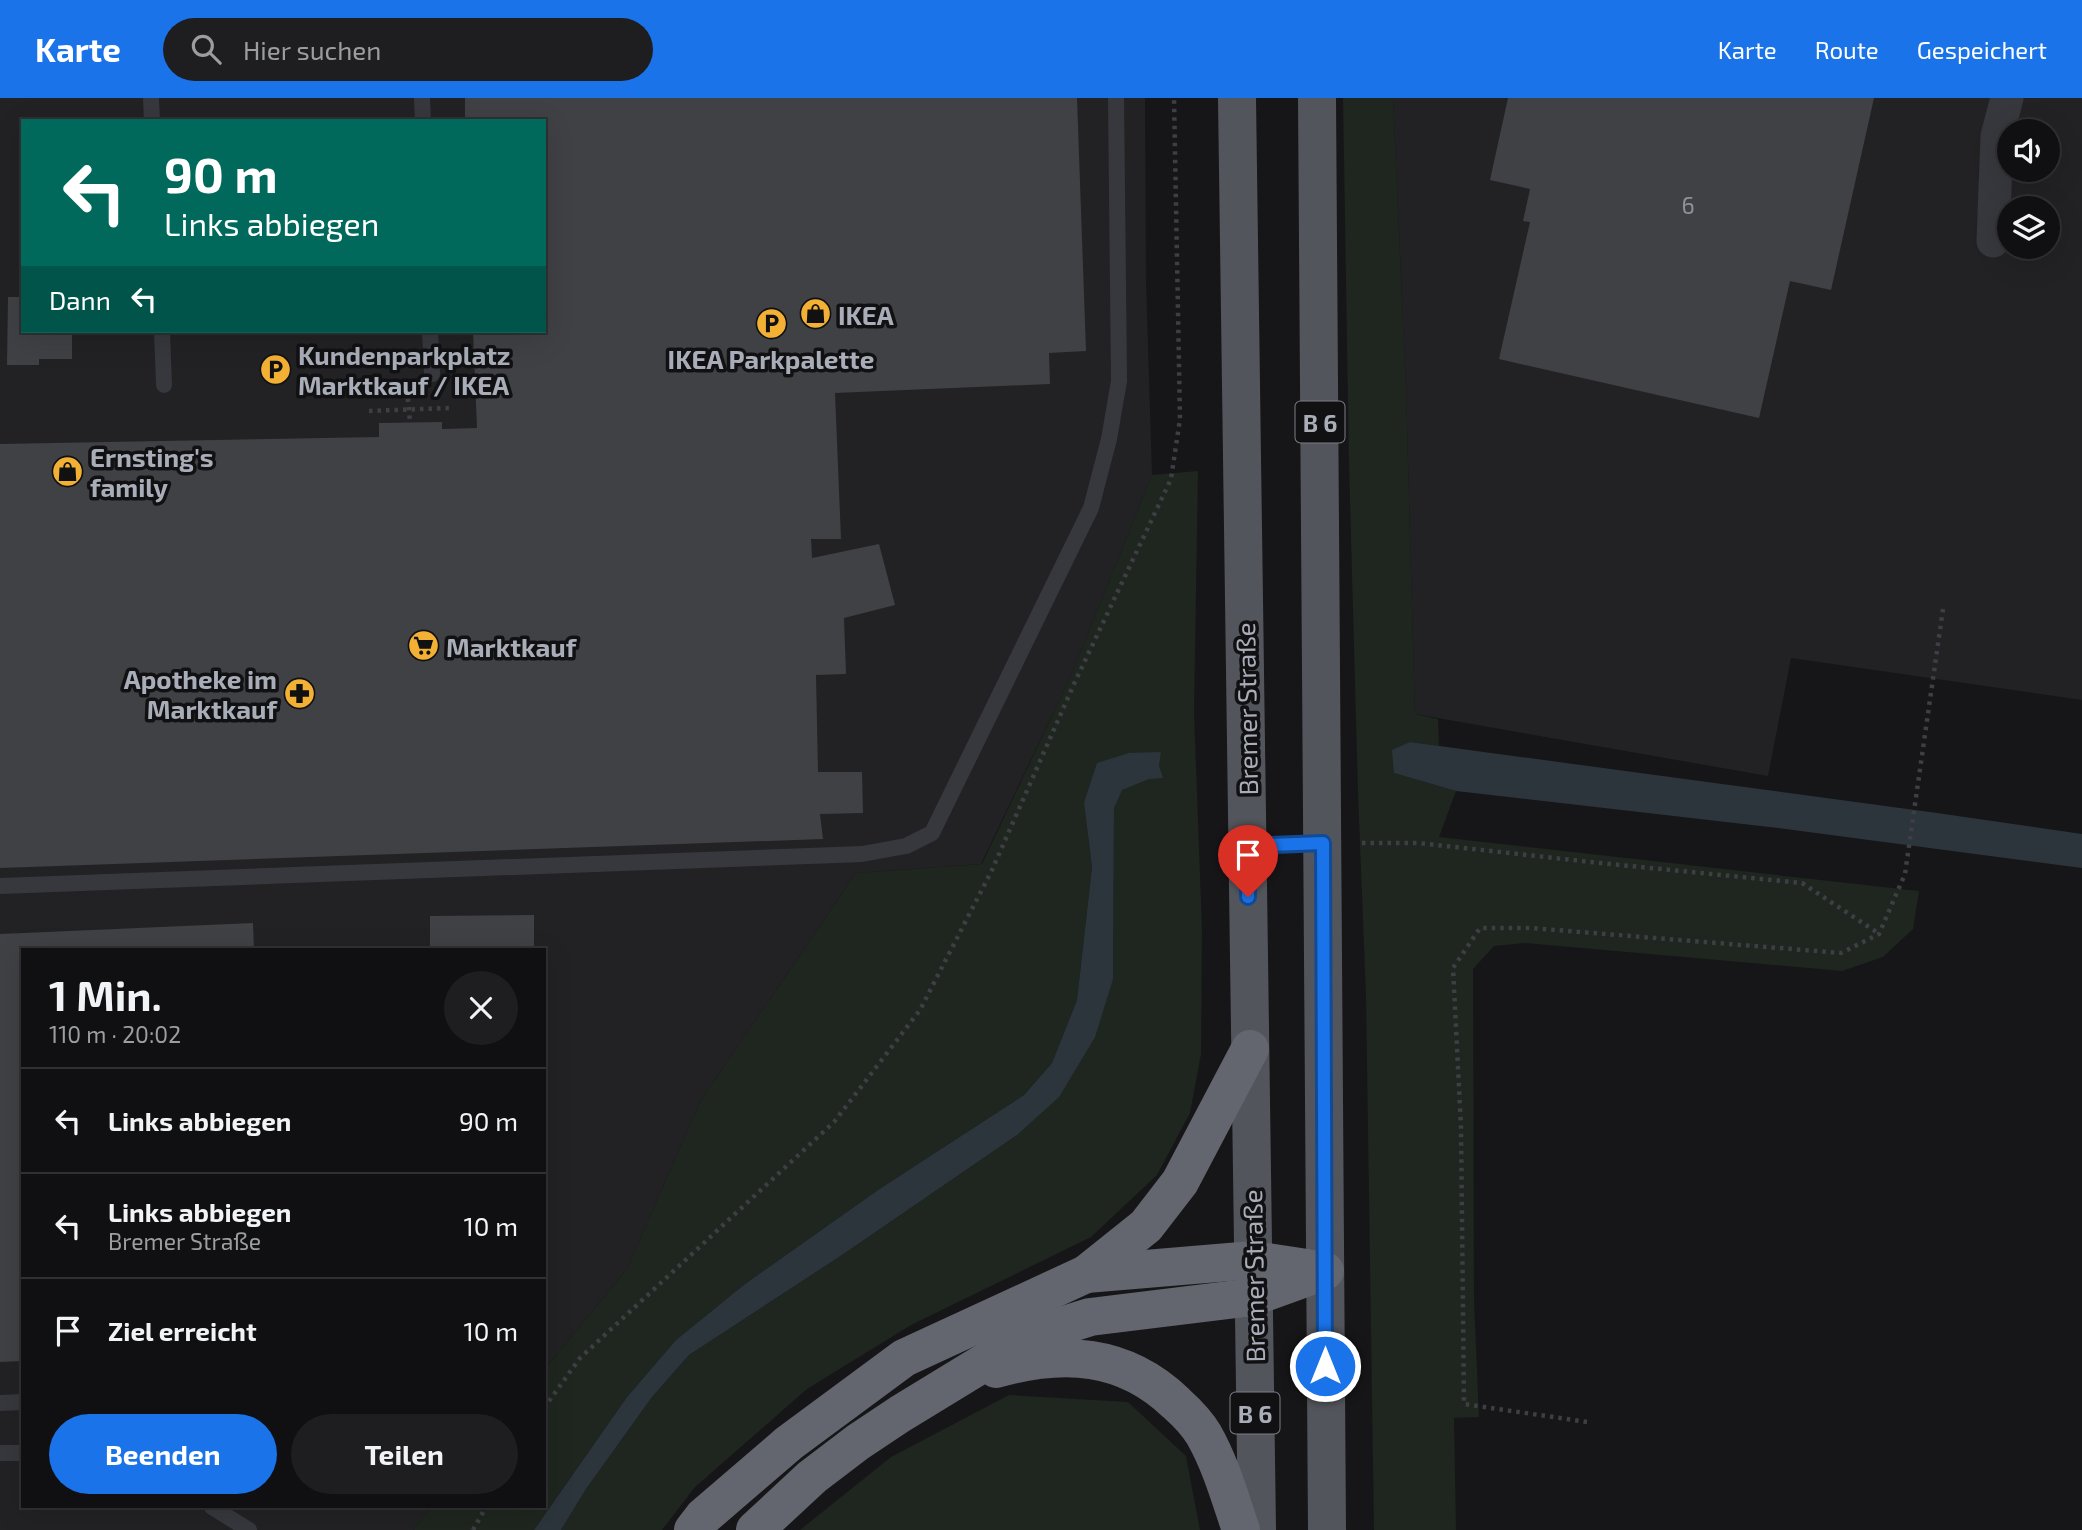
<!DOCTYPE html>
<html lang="de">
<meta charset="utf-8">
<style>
body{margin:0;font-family:"Exo 2",sans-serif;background:#1e1e20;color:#f1f3f6;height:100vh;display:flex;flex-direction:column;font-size:26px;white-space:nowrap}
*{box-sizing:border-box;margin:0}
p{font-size:23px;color:#9c9d9f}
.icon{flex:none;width:38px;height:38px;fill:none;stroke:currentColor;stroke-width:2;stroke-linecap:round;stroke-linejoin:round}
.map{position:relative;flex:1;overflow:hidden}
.panel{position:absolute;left:21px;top:850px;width:525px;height:560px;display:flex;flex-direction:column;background:#101012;border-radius:0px;box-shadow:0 7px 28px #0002,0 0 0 2px #303032}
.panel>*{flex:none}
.banner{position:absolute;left:21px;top:21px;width:525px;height:214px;border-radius:0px;box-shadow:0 7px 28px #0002,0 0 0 2px #303032;background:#00695c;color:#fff;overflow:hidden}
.controls{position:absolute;left:1997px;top:21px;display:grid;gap:14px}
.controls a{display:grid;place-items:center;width:63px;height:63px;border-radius:50%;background:#101012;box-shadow:0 7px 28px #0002,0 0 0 2px #303032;font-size:35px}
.pin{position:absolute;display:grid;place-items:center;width:60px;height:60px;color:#fff;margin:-72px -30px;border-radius:50% 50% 50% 0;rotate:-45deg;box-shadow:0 0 7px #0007}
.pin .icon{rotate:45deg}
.me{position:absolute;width:77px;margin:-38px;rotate:0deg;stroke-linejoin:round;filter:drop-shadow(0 0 5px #0008)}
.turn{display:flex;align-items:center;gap:24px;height:147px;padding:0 28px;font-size:32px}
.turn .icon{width:91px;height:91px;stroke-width:2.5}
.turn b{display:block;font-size:49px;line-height:60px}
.then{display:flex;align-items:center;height:66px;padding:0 28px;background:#0003;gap:14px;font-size:26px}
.round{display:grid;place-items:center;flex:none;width:74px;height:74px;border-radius:37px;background:#1e1e20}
.head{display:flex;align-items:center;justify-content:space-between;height:119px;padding:0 28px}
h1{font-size:42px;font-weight:700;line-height:52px}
.action{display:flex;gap:14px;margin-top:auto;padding:14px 28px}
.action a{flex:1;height:80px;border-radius:42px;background:#1a73e8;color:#fff;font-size:28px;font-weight:700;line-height:80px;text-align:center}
.action a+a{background:#1e1e20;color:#f1f3f6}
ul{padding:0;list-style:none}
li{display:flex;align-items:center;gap:21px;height:105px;padding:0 28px;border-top:2px solid #303032}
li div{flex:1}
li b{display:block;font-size:26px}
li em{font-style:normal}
header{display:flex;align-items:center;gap:42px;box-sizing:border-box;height:98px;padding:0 35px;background:#1a73e8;color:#fff}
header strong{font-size:33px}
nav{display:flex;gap:38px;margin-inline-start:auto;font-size:24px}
.search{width:490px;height:63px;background:#1e1e20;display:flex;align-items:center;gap:18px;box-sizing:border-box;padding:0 24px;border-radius:38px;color:#9c9d9f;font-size:26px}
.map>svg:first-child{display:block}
.built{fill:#222225;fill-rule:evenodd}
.green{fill:#1e261f}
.water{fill:#2c353c}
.building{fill:#404145}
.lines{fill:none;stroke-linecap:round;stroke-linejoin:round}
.path{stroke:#3d3f44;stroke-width:4.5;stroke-dasharray:3.5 5;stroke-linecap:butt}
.service{stroke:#37383d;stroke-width:16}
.minor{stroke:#37383d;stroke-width:33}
.primary{stroke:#53555c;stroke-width:38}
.motorway{stroke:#63666e;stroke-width:38}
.route-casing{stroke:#114b97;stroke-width:18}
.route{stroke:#1a73e8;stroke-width:12}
.labels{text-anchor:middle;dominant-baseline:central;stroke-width:7;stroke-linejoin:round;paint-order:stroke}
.number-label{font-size:23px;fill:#8e929b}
.shield{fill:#111113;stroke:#7b7e86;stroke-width:2}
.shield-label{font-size:24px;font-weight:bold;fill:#a8adb8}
.poi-label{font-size:26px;font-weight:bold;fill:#a8adb8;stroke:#111113;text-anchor:start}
.street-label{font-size:26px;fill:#a8adb8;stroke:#111113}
</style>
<header>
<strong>Karte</strong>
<div class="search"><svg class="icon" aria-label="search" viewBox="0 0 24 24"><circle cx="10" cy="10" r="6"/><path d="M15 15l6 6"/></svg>Hier suchen</div>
<nav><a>Karte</a><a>Route</a><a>Gespeichert</a></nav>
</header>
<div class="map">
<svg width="2082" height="1432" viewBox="0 0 2082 1432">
<rect width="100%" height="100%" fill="#161618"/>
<g class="built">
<path d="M0 0H1145L1146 183 1152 377 1070 580 981 766 856 775 701 1002 627 1171 544 1272V852H23V1409H432L413 1432H0ZM23 23H544V233H23Z"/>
<path d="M1393 0H2082V602L1791 560 1768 678 1415 616 1406 291ZM2009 33H2048V72H2009ZM2009 110H2048V149H2009Z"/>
</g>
<g class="green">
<polygon points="1343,0 1393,0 1406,291 1415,616 1438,621 1439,648 1410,644 1394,675 1456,693 1439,739 1919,793 1913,831 1883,859 1842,873 1525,845 1494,848 1473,871 1474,1203 1479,1319 1454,1320 1456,1432 1374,1432 1366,898 1358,695 1349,365"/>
<path d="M1198 373 1194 614 1202 832 1201 956 1190 1015 1157 1077 1091 1139 911 1227 807 1291 695 1389 662 1432H561L586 1391 652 1299 689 1257 842 1157 1017 1037 1113 881 1114 710 1121 692C1144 683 1157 681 1161 654L1084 705 1092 769 1077 902 1052 965 1024 997 878 1092 745 1186 676 1242 627 1299 534 1432H413L432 1409H544V1272L627 1171 701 1002 856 775 982 766 1070 580 1152 377Z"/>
<polygon points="1009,1297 1128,1304 1186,1358 1200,1432 800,1432 891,1359"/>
</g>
<g class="water">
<polygon points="1410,644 1937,715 2082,736 2082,770 1778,730 1456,693 1394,675 1392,652"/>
<polygon points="1161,654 1159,668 1163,680 1149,681 1122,692 1114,710 1113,881 1095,939 1059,999 1017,1037 842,1157 689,1257 652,1299 586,1391 561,1432 534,1432 627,1299 676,1242 745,1186 878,1092 1024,997 1052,965 1077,902 1092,769 1084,705 1097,665 1129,655"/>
</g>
<g class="building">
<polygon points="465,0 1077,0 1086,253 1049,255 1050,286 835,295 841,441 811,441 812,460 879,446 895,507 844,520 846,576 816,577 818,674 862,674 863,715 820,716 823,741 0,770 0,346 379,339 379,325 442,324 442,331 477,330 473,233 544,233 544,23 465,23"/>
<polygon points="1508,0 1874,0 1831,192 1790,183 1759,320 1499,261 1530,124 1523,123 1530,91 1490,82"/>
<polygon points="8,199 23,199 23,233 72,233 72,261 39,261 39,267 7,267"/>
<polygon points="534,817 534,852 430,852 430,818"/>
<polygon points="253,825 254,852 23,852 23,1263 0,1264 0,836"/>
</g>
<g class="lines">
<g class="path">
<polyline points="407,292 410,324"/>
<polyline points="369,313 449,310"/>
<polyline points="1362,745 1418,745 1600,765 1802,785 1878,835"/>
<polyline points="544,1310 580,1260 834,1024 920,912 992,772 1074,586 1171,381 1180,321 1174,0"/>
<polyline points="1587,1324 1464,1306 1461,1029 1453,870 1480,830 1531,830 1841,855 1879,836 1905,776 1943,511"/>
<polyline points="473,1432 486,1409"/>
</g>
<g class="service">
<polyline points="151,0 152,23"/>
<polyline points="422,0 423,23"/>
<polyline points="162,233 164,287"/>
<polyline points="430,233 432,276"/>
<polyline points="1248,748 1323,745"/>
<polyline points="0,788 862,756 906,748 932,735 1091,410 1109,341 1119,283 1116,0"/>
<polyline points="0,1305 23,1304"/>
<polyline points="0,1355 23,1355"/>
<polyline points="212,1409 249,1432"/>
</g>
<polyline class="minor" points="1993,143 1997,38 2007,0"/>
<g class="primary">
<polyline points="1237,0 1257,1432"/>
<polyline points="1317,0 1327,1432"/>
</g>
<g class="motorway">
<polyline points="1086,1176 1253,1162 1320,1172"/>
<path d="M996 1271C1063 1252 1124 1255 1176 1305 1186 1314 1197 1325 1204 1337 1221 1367 1230 1400 1241 1432"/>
<polyline points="693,1432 703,1419 789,1345 904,1260 1086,1176 1146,1128 1180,1084 1250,951"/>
<polyline points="755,1432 812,1379 858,1344 900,1316 995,1258 1039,1235 1090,1219 1253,1199 1325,1173"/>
</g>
</g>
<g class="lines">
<defs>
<polyline id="route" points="1248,799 1248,748 1323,745 1325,1268"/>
</defs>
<use href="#route" class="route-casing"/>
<use href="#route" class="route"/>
</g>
<defs>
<symbol id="shop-disc" viewBox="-11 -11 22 22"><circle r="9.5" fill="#f2b134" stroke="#111113"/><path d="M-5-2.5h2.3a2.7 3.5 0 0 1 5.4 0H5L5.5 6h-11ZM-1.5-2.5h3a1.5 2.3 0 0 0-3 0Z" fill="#111"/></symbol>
<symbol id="parking-disc" viewBox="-11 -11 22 22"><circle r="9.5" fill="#f2b134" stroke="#111113"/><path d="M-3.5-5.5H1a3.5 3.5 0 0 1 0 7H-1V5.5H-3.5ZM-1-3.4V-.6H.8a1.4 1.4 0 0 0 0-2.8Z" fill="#111"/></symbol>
<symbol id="supermarket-disc" viewBox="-11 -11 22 22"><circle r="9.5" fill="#f2b134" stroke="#111113"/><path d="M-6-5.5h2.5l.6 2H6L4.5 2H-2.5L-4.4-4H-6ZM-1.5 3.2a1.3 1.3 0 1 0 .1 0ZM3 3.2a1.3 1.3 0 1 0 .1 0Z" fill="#111"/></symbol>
<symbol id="pharmacy-disc" viewBox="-11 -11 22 22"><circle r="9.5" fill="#f2b134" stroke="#111113"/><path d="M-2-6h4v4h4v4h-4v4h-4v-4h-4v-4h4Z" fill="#111"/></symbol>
</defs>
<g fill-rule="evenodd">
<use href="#shop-disc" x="798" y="198" width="35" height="35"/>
<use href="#parking-disc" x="754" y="208" width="35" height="35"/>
<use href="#parking-disc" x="258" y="254" width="35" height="35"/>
<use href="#shop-disc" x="50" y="356" width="35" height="35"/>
<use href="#supermarket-disc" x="406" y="530" width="35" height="35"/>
<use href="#pharmacy-disc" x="282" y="578" width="35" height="35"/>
</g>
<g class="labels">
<g class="number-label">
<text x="1688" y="107">6</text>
</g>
<g class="shield">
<rect x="1295.5" y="303.5" width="49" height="41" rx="5"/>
<rect x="1230.5" y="1294.5" width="49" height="41" rx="5"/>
</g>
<g class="shield-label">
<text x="1320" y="324">B 6</text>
<text x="1255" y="1315">B 6</text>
</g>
<g class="poi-label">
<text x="838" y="216">IKEA</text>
<text x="298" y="256">Kundenparkplatz<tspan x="298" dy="30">Marktkauf / IKEA</tspan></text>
<text x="771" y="260" text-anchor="middle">IKEA Parkpalette</text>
<text x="90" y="358">Ernsting's<tspan x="90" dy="30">family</tspan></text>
<text x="446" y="548">Marktkauf</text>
<text x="277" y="580" text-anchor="end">Apotheke im<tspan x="277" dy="30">Marktkauf</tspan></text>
</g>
<g class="street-label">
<text transform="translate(1246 611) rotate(-91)">Bremer Straße</text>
<text transform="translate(1253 1178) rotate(-91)">Bremer Straße</text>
</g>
</g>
</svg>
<div class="controls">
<a><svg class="icon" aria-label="sound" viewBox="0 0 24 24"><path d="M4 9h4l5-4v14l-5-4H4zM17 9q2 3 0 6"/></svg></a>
<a><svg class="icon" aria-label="layers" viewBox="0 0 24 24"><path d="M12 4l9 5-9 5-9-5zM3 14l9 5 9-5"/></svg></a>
</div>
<div class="pin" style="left:1248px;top:799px;background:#d93025"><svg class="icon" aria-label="arrive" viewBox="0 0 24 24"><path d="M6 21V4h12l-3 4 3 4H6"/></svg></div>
<svg class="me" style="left:1325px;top:1268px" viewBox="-20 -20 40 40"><circle r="17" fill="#1a73e8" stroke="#fff" stroke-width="3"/><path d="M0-11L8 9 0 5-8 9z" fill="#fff"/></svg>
<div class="banner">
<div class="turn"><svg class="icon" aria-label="left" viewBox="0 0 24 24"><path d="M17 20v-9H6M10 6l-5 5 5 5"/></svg><div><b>90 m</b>Links abbiegen</div></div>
<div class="then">Dann<svg class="icon" aria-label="left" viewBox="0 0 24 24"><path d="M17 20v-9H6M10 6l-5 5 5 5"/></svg></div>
</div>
<section class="panel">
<div class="head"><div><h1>1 Min.</h1><p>110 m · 20:02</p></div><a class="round"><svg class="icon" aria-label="close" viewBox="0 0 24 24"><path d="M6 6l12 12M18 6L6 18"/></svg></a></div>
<ul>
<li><svg class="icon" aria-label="left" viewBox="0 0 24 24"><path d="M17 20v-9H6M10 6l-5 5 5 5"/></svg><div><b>Links abbiegen</b></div><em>90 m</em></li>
<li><svg class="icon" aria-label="left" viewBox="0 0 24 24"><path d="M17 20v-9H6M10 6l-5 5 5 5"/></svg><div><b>Links abbiegen</b><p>Bremer Straße</p></div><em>10 m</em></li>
<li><svg class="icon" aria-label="arrive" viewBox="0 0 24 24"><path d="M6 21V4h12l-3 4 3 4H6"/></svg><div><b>Ziel erreicht</b></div><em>10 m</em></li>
</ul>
<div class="action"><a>Beenden</a><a>Teilen</a></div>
</section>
</div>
